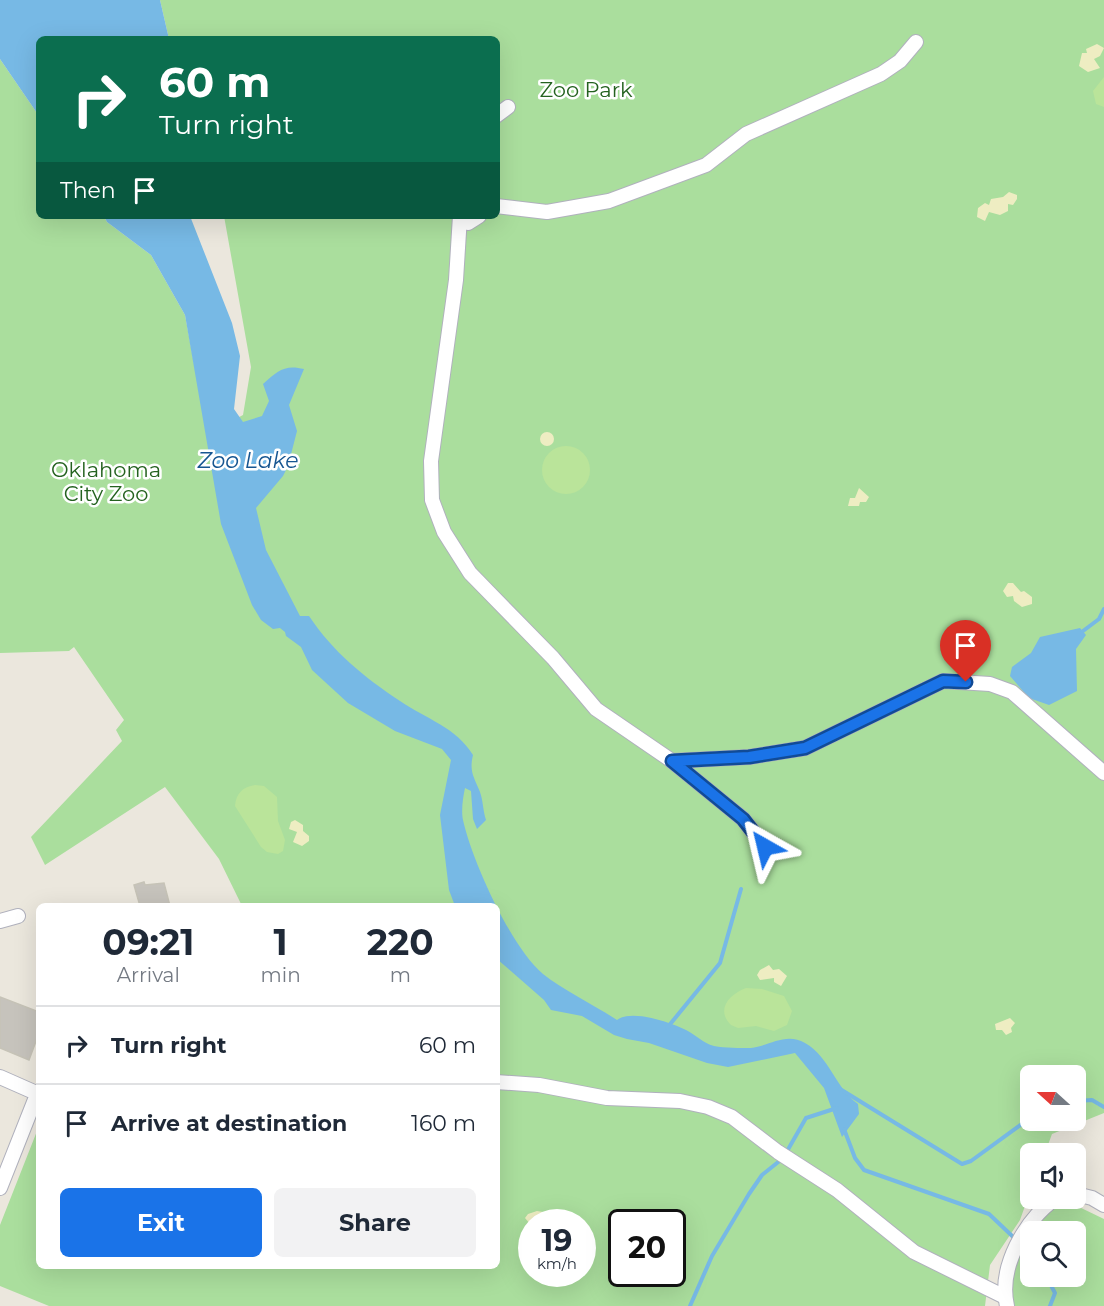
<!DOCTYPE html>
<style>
body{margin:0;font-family:Montserrat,sans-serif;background:#f2f2f3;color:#1f2937;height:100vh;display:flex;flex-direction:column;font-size:22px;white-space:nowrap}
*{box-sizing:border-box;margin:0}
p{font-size:20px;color:#747a83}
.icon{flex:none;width:33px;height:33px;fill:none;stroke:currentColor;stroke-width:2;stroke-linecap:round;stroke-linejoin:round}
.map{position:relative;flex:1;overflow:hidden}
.side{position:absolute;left:36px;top:903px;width:464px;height:366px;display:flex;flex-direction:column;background:#fff;border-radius:9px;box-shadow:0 6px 24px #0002}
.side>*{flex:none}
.banner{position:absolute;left:36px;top:36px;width:464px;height:183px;border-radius:9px;box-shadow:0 6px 24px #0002;background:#0b6e4f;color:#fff;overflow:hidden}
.needle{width:39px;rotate:291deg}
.tools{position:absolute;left:1020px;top:1065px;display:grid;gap:12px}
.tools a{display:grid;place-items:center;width:66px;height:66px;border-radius:9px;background:#fff;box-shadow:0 6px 24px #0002;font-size:30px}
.speed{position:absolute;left:518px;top:1209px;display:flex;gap:12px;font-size:30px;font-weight:700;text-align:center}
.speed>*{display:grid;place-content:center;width:78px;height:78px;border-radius:50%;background:#fff;box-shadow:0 6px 24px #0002;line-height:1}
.speed small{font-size:15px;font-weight:400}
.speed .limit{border:3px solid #111;border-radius:9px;background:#fff;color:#111}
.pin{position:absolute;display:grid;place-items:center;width:51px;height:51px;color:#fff;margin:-62px -26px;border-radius:50% 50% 50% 0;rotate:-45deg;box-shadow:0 0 6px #0007}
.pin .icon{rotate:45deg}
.me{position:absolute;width:66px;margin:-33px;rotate:323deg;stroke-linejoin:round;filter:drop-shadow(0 0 4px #0008)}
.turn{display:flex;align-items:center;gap:21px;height:126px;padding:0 24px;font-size:27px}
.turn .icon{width:78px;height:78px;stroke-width:2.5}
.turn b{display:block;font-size:42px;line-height:51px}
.then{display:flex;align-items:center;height:57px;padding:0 24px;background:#0003;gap:12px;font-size:22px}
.eta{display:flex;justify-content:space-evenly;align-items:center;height:102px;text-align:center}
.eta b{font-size:36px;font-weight:700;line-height:42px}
.cta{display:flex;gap:12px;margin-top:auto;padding:12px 24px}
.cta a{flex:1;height:69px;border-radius:9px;background:#1a73e8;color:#fff;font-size:24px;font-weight:700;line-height:69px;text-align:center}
.cta a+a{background:#f2f2f3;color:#1f2937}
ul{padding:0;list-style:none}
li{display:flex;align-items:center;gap:18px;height:78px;padding:0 24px;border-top:2px solid #e0e1e3}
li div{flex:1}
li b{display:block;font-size:22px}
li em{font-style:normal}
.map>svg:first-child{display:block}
.green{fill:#aade9d;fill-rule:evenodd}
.sand{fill:#eeedc2}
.pitch{fill:#bae49a}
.water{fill:#77b9e5}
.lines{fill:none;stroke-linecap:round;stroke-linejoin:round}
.stream{stroke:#77b9e5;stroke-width:4}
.building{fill:#c6c3bc;stroke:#c6c3b7;stroke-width:1.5}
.minor-casing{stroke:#b0b1bd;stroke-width:16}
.minor{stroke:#fff;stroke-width:14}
.route-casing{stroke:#114b97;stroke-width:15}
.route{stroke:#1a73e8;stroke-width:10}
.labels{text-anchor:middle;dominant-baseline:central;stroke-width:5;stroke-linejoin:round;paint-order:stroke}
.park-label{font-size:21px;fill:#24621f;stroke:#fff}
.water-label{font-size:22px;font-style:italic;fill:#175691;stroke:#fff}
</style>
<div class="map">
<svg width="1104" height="1306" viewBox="0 0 1104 1306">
<rect width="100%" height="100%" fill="#ebe7dd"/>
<g class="green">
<path d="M160 0H1104V1113L1052 1134 1045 1153 1030 1154V1192L1020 1220 990 1265 985 1306H49L0 1286V1225L39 1126V1266H496V906H242L219 859 165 787 45 865 31 837 122 741 116 730 124 720 74 647 69 651 0 653V59L39 116V216H104L107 222 151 255 185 315 207 434 243 415 251 367 224 216H496V39H169ZM1030 1076H1076V1120H1030ZM531 1222H582V1274H531ZM621 1222H672V1274H621Z"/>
<polygon points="1061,1205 1077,1206 1104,1219 1104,1306 1009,1306 1013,1258 1030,1236 1030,1276 1076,1276 1076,1232 1034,1231 1048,1213"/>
</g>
<g class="sand">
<polygon points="1097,44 1104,48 1100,56 1094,59 1100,68 1088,72 1079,66 1082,53 1087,53 1086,49"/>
<polygon points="1009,192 1017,195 1017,199 1013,205 1008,204 1008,211 1000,215 989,212 985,221 977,217 978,208 985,203 989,205 991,199 1003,197"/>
<circle cx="547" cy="439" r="7"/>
<polygon points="859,488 869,497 866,502 860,502 859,506 848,506 850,498 855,498"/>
<polygon points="1008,583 1013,583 1021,592 1024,591 1032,597 1032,604 1022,607 1014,601 1013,596 1007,597 1003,591"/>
<polygon points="295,820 303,825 303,831 309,836 309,841 302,846 293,842 297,832 289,829 291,822"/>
<polygon points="769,965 773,970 779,969 787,976 781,986 774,982 774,978 760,980 757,975 760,970"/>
<polygon points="1010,1018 1015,1023 1011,1028 1012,1032 1006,1035 1002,1030 996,1030 995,1024"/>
<polygon points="537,1211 543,1212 544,1222 531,1222 531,1225 525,1218 528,1214"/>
</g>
<g class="pitch">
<polygon points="1104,77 1104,107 1096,104 1093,91"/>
<circle cx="566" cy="470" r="24"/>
<path d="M255 785 264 786 277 797 278 821 285 840 283 851 278 854 267 852 261 847 235 806C236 793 243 787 255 785Z"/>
<path d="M746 988 762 989 784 996 792 1011 787 1025 774 1031 756 1026 738 1028 731 1025C715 1009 730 994 746 988Z"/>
</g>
<g class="water">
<polygon points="0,0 160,0 169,39 39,39 39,116 0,59"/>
<path d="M104 216H190L232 323 240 356 234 409 243 422 262 416 269 401 263 384C277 371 285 364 304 369L289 405 297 431 288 466 283 476 256 508 266 550 300 616H309C333 652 364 677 400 701 426 719 456 727 473 755 469 772 474 777 480 792 483 800 483 811 486 820L477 829 473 819 471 791 465 788C463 797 461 811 463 820 472 861 511 947 543 974 563 990 594 1005 617 1020 631 1009 670 1022 686 1030 696 1035 703 1043 714 1046 725 1048 740 1048 751 1048 769 1046 786 1032 805 1043 830 1057 835 1088 858 1104L859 1114 842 1137 824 1088 795 1053 728 1067 707 1063 649 1043 627 1039 614 1035 582 1016 551 1010 544 1000 497 959 496 906H455L449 890 440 815 451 760 442 749 395 731 348 703 312 670 301 647 286 636 285 632 280 628 273 629 261 620 252 605 221 524 185 315 151 255 107 222Z"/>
<polygon points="1080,628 1086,635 1076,649 1077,691 1049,705 1029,698 1010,676 1012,667 1031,653 1040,637"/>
</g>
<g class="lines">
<g class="stream">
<polyline points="1083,631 1099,619 1104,609"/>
<polyline points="667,1028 720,963 741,889"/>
<polyline points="840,1089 962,1164 971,1161 1030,1118"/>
<polyline points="1076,1101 1092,1100 1104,1107"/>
<polyline points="844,1129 855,1158 864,1170 989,1214 1030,1253"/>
<polyline points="786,1153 806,1118 837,1108"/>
<polyline points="1046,1276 1055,1293 1050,1306"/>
<polyline points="690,1306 712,1256 749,1194 762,1175 782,1159"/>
</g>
</g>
<g class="building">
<polygon points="144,882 145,885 164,883 170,906 140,906 134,885"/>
<polygon points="0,997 39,1012 39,1033 29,1060 0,1048"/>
</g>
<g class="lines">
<defs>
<g id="minor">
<polyline points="496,116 508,107"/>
<polyline points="496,206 547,212 609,201 706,165 746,134 881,74 900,61 916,42"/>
<polyline points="460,216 456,280 431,461 432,500 444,532 470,573 553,658 596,709 672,761 749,757 805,748 943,681 990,684 1012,692 1104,773"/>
<polyline points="460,219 468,223 479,216"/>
<polyline points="672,761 743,819 765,847"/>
<polyline points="0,921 18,916"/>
<polyline points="0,1077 34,1092 36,1097 0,1188"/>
<polyline points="496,1082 539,1085 607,1098 680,1101 708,1107 732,1117 778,1152 837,1190 914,1252 1005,1297"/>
<polyline points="1076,1194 1092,1198 1104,1205"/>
<path d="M1007 1306C998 1267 1025 1220 1056 1198"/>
</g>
</defs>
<use href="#minor" class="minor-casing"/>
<use href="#minor" class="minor"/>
</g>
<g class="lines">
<defs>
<polyline id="route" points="765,847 743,819 672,761 749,757 805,748 943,681 966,682"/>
</defs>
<use href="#route" class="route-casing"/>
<use href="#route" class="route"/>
</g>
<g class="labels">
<g class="park-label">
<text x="586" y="89">Zoo Park</text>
<text x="106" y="469">Oklahoma<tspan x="106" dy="24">City Zoo</tspan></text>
</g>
<g class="water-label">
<text x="248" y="460">Zoo Lake</text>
</g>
</g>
</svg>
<div class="tools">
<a><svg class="needle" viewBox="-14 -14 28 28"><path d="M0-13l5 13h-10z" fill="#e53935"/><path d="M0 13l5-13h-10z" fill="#747a83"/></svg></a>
<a><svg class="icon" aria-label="sound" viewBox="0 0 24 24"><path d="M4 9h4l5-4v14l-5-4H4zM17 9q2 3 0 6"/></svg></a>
<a><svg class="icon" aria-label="search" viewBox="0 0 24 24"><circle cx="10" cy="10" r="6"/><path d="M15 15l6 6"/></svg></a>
</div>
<div class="speed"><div>19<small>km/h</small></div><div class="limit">20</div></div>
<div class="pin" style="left:966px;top:682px;background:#d93025"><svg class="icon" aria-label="arrive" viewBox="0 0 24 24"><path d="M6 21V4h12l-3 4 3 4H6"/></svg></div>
<svg class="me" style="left:765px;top:847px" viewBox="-20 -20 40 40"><path d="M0-17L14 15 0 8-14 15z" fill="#1a73e8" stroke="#fff" stroke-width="4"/></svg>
<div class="banner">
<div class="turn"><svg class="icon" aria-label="right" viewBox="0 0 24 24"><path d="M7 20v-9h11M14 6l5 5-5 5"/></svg><div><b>60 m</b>Turn right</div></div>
<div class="then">Then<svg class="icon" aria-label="arrive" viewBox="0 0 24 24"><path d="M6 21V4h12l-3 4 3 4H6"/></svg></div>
</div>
<section class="side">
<div class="eta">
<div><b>09:21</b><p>Arrival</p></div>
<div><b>1</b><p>min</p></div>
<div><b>220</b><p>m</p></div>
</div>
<ul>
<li><svg class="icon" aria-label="right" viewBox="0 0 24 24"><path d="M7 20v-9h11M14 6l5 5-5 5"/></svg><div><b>Turn right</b></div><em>60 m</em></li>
<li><svg class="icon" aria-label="arrive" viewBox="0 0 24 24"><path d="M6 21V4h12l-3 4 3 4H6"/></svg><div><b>Arrive at destination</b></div><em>160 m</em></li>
</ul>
<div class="cta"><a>Exit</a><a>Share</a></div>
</section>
</div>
